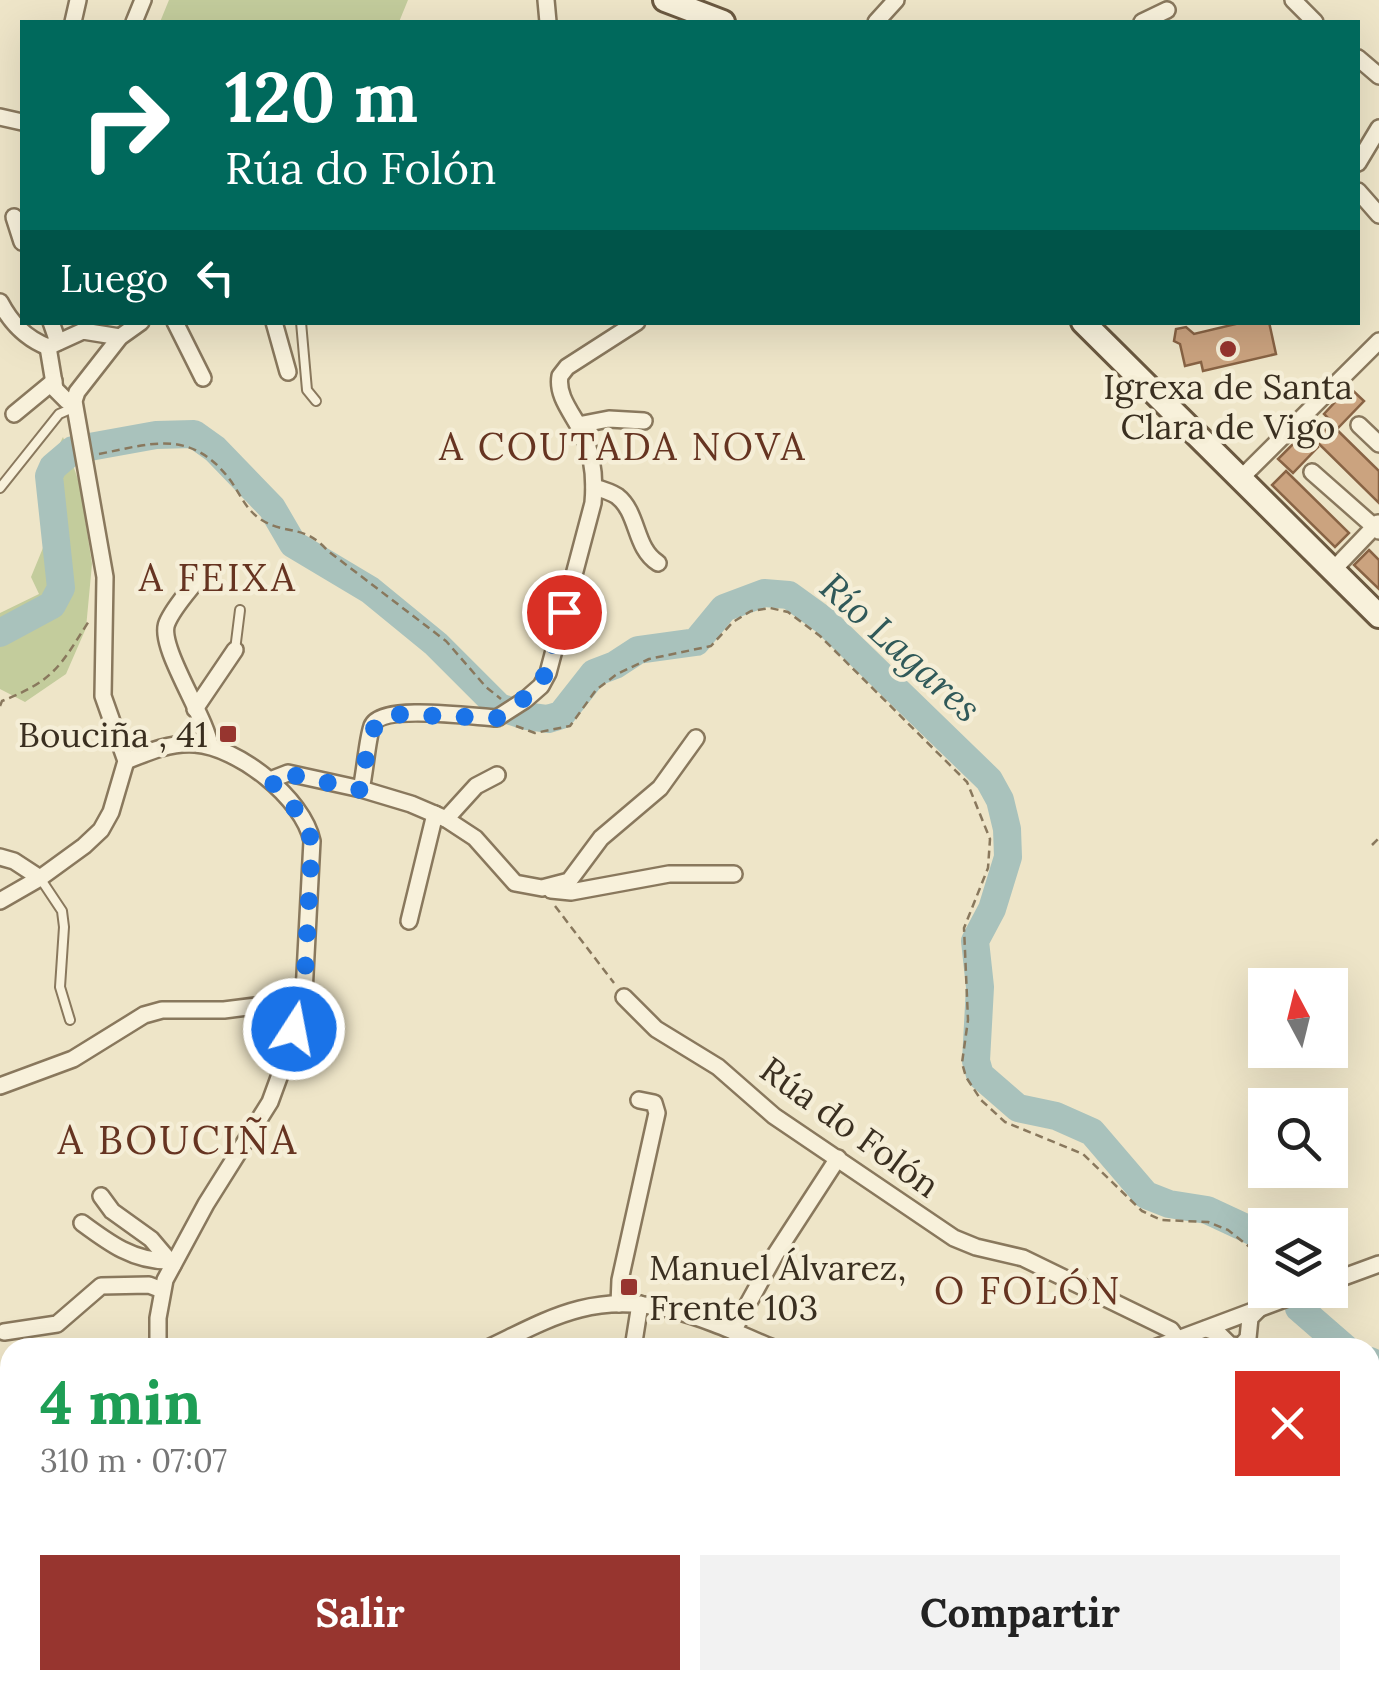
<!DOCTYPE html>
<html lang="es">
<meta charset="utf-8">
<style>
body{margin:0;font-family:Lora,serif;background:#f2f2f2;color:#222;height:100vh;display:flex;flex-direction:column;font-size:38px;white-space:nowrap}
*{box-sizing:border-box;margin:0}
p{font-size:32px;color:#767676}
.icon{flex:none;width:55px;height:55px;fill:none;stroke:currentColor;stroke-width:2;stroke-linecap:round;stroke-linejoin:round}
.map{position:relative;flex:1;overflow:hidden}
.drawer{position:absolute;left:0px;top:1338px;width:1380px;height:352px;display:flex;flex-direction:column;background:#fff;border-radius:30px 30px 0 0;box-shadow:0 10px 40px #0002}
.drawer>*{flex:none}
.hud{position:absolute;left:20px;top:20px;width:1340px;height:305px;border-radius:0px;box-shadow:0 10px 40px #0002;background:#00695c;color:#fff;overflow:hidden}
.needle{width:65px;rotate:353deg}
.tools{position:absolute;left:1248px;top:968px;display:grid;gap:20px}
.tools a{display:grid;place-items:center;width:100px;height:100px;border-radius:0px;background:#fff;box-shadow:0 10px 40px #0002;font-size:50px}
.pin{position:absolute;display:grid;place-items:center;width:85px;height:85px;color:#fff;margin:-42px;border:5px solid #fff;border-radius:50%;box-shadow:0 2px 10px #0007}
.me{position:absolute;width:110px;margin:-55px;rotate:11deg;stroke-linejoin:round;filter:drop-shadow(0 0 8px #0008)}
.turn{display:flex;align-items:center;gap:35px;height:210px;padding:0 40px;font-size:45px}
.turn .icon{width:130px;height:130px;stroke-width:2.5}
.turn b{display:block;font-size:70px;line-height:85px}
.then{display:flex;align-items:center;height:95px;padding:0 40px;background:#0003;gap:20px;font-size:38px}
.round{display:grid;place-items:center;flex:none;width:105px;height:105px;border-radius:0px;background:#f2f2f2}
.head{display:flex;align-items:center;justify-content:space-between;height:170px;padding:0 40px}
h1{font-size:60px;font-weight:800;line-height:75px;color:#1e9e55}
.button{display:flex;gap:20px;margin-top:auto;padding:20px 40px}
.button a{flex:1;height:115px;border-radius:0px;background:#97352f;color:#fff;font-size:40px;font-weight:800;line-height:115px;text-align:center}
.button a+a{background:#f2f2f2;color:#222}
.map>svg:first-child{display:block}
.green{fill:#c3cc9c}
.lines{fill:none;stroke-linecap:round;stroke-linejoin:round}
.river{stroke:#a9c2bc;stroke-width:28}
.building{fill:#cba37f;stroke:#886344;stroke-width:2.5}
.lane-casing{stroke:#89785d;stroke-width:12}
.street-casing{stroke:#89785d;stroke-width:20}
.secondary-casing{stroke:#6b5940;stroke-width:28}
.path{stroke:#89785d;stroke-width:2.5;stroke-dasharray:8 5;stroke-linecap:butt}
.lane{stroke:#f8f1db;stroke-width:8}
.street{stroke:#f8f1db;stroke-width:15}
.secondary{stroke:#f8f1db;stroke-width:22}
.street-bridge-casing{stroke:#89785d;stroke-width:20;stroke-linecap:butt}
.street-bridge{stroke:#f8f1db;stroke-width:15}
.route{stroke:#1a73e8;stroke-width:18;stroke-dasharray:0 32.4}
.poi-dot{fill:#97352f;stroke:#f5eed7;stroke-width:4}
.labels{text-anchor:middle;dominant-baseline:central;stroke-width:9;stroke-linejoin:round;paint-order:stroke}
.poi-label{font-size:35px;fill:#3a2f20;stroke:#f5eed7}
.street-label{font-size:35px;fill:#3a2f20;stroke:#f5eed7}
.neighbourhood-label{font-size:38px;letter-spacing:2.5px;fill:#663421;stroke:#f5eed7}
.water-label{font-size:38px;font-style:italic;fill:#305959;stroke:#f5eed7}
.quarter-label{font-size:40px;letter-spacing:2.5px;fill:#663421;stroke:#f5eed7}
</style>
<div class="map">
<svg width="1379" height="1689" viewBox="0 0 1379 1689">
<rect width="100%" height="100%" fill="#eee5c8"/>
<g class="green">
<polygon points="169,0 408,0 399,22 160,22"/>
<polygon points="63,437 80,485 92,564 86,628 66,674 25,702 0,689 0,613 39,594 31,577 45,543 40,483"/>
</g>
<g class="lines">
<g class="river">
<polyline points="0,633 52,605 61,588 49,476 53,467 73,450 156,435 194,434 215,449 272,508 293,544 370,590 436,644 499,707 526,716 548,719 561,715 594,673 615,665 638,650 696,642 724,608 764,593 789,595 825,621 989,780 1000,800 1007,829 1008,857 992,909 975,941 980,987 976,1061 980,1075 1018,1108 1056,1116 1092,1132 1146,1195 1169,1204 1207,1210 1265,1237"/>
<polyline points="1299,1308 1345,1348"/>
<polyline points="1370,1361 1379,1365"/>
</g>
</g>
<g class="building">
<polygon points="1244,322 1269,322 1276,354 1203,371 1201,362 1185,366 1180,344 1174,341 1176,329 1186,327 1194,334"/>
<polygon points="1349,387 1364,401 1338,428 1324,414"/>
<polygon points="1331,424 1379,471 1379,503 1315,440"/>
<polygon points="1304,433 1318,447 1293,473 1278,459"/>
<polygon points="1286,471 1349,533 1335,547 1272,485"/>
<polygon points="1369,550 1379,560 1379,589 1354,565"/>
</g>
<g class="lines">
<defs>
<g id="lane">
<polyline points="301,322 307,390 316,401"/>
<polyline points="0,488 59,414 75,407"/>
<polyline points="235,650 240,610"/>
<polyline points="40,878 62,911 64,927 60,987 70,1020"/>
</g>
<g id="street">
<polyline points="546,0 548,22"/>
<polyline points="1293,0 1315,22"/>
<polyline points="73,22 78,0"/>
<polyline points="134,22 143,0"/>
<polyline points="876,22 896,0"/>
<polyline points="1142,22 1167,10"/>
<polyline points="1358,58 1379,76"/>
<polyline points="0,117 22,122"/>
<polyline points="1358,163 1379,128"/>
<polyline points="1358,191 1379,215"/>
<polyline points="14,217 22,242"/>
<path d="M0 302C11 323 25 338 48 347L83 331 120 337"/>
<polyline points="51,322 58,342"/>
<polyline points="175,322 203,378"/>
<polyline points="274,322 288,372"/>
<polyline points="48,347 55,389 67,401 74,401"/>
<polyline points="14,414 54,381"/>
<polyline points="578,425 609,419 644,421"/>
<polyline points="1359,425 1379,444"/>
<polyline points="1312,472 1379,531"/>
<polyline points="1239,480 1379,341"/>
<path d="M594 487C601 489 611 492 617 496 639 513 634 548 658 563"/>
<polyline points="1333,570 1378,523"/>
<path d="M198 579C188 592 173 608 167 623 157 646 207 718 210 746"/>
<path d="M525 700 541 686 548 673 593 503C595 481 593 457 584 437 576 417 556 398 560 376L567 367 637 322"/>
<polyline points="195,709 235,650"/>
<path d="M126 761C148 752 172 742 195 744 238 747 303 798 312 841L304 993 289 1050 270 1102 206 1204 165 1280 158 1318V1348"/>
<polyline points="270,780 288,773 361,789 411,804 446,819 475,838 515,883 542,888 569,881 601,838 660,788 696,738"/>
<path d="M361 789C365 773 367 740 372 726 381 703 474 717 497 718"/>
<polyline points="446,819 476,786 497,775"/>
<polyline points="0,857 14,861 40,878"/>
<polyline points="551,890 571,892 669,874 734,874"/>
<polyline points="0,901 40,878 84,846 101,830 111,812 126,761 103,696 105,577 74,401 77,392 120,337 141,322"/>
<polyline points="409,921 435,814"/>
<polyline points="624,997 656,1029 718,1067 774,1116 954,1238 976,1247 1023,1258 1171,1330 1178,1340"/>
<polyline points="0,1086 73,1059 144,1015 162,1010 224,1010 287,1002 300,1009"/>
<polyline points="101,1196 112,1211 151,1239 173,1265"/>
<path d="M82 1223C109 1243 133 1261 168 1261"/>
<polyline points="1330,1282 1379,1264"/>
<polyline points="619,1304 620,1280 657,1113 654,1103 639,1100"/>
<polyline points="1206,1329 1218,1333 1230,1345 1241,1346 1248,1338 1250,1318 1259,1309"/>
<polyline points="733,1331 775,1255 838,1158"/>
<polyline points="4,1332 57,1324 101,1286 149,1285 162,1290"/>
<path d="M488 1348C518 1334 548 1317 580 1309 649 1291 711 1322 773 1348"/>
<polyline points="633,1348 640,1304"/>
<polyline points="1154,1348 1309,1290"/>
<polyline points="1370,1449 1373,1469 1370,1487"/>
<polyline points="0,1497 10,1492"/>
<polyline points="1370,1643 1379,1649"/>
<polyline points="319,1680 336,1688"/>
<polyline points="590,1680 598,1689"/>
<polyline points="366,1682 376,1689"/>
<polyline points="109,1689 110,1680"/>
<polyline points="849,1689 857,1680"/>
<polyline points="1040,1689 1047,1680"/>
<polyline points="1277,1689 1283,1680"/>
</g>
<g id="secondary">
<polyline points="665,0 723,22"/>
<polyline points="1083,322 1379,616"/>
</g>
</defs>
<use href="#lane" class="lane-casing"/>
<use href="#street" class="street-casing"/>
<use href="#secondary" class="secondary-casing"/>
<g class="path">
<path d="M99 454C150 444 189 429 227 476 239 490 243 507 260 519 286 536 303 523 328 551L446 641 486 687 501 699"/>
<path d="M0 706 2 701C55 680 60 666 89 621"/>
<polyline points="516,726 535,733 570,726 596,690 617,674 649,659 711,646 733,622 751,611 770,608 788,612 820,636 967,782 990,839 988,868 964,928 968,1020 962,1063 966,1077 981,1100 1005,1122 1083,1154 1142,1211 1161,1220 1208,1222 1228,1230 1256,1252 1265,1267"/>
<polyline points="1372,845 1379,838"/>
<polyline points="555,906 614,983"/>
<polyline points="1370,1393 1379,1398"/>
</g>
<use href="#lane" class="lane"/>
<use href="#street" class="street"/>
<use href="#secondary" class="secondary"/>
<defs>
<polyline id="street-bridge" points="497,718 525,700"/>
</defs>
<use href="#street-bridge" class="street-bridge-casing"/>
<use href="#street-bridge" class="street-bridge"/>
</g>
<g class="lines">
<path class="route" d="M294 1029 304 993 312 841 301 816 270 780 288 774 361 790C366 766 366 723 388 714L497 718 541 686 564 612"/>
</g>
<g class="poi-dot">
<circle cx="1228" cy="349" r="10"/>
<rect x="218" y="724" width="20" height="20" rx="5"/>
<rect x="619" y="1277" width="20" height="20" rx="5"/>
</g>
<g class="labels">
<g class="poi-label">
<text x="1228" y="386">Igrexa de Santa<tspan x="1228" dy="40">Clara de Vigo</tspan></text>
<text x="208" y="734" text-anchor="end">Bouciña , 41</text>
<text x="649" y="1267" text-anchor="start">Manuel Álvarez,<tspan x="649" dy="40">Frente 103</tspan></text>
</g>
<g class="street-label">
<text transform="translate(850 1127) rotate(36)">Rúa do Folón</text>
</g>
<g class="neighbourhood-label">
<text x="623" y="446">A COUTADA NOVA</text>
<text x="218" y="577">A FEIXA</text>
<text x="1028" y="1290">O FOLÓN</text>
</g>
<g class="water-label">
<text transform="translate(901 647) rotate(42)">Río Lagares</text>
</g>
<g class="quarter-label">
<text x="178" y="1139">A BOUCIÑA</text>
</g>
</g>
</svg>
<div class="tools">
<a><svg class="needle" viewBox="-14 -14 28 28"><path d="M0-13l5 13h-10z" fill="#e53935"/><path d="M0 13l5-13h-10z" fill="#767676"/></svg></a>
<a><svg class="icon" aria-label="search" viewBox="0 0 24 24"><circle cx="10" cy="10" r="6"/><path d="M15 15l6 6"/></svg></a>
<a><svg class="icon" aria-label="layers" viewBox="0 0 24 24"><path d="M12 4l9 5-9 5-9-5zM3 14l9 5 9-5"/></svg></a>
</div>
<div class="pin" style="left:564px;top:612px;background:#d93025"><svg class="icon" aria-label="arrive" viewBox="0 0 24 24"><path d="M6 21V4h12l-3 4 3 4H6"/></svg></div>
<svg class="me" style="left:294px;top:1029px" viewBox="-20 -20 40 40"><circle r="17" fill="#1a73e8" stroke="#fff" stroke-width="3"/><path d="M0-11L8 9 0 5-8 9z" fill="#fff"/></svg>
<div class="hud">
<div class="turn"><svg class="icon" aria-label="right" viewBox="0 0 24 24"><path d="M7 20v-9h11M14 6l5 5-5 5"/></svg><div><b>120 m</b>Rúa do Folón</div></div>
<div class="then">Luego<svg class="icon" aria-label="left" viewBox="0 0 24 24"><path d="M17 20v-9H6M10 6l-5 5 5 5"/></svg></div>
</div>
<section class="drawer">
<div class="head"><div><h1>4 min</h1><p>310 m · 07:07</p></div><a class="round" style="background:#d93025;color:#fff"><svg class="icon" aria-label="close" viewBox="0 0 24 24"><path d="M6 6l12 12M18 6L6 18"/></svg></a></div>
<div class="button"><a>Salir</a><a>Compartir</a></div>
</section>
</div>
